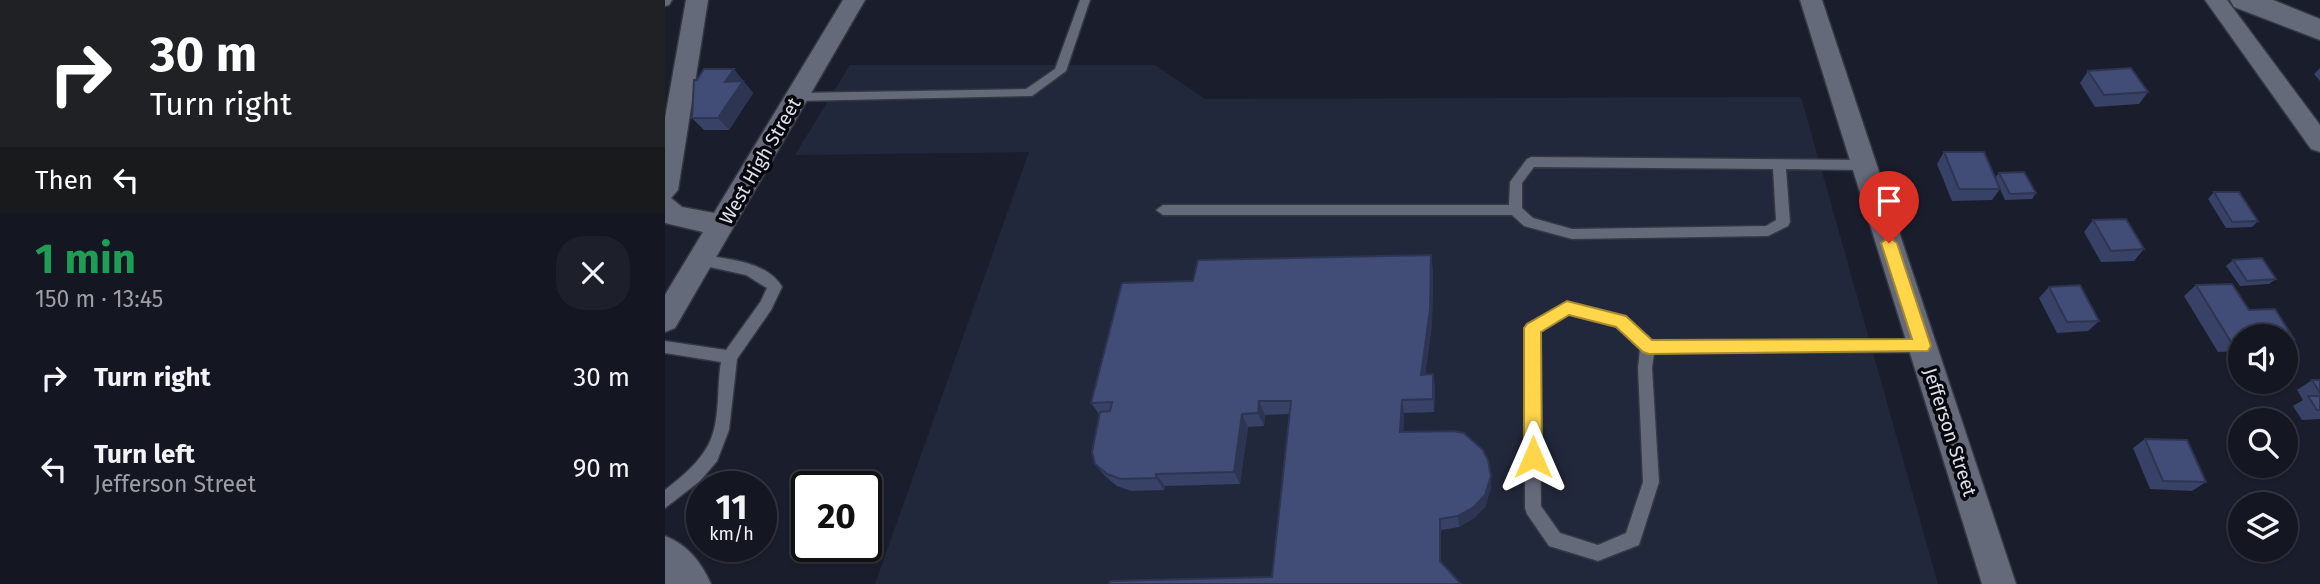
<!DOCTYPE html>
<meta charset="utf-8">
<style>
body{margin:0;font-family:"Fira Sans",sans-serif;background:#1d1f2a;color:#f1f3f6;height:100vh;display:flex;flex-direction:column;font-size:26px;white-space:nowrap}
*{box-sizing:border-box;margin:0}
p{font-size:23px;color:#9d9fa5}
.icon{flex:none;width:38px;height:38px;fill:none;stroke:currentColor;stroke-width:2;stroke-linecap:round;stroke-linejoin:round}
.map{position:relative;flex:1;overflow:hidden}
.details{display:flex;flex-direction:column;background:#141621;width:665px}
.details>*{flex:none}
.guide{background:#202124;color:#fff;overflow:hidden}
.fabs{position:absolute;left:1563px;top:324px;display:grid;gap:14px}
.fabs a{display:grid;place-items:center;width:70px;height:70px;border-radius:50%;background:#141621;box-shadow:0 2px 5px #0004,0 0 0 2px #33353f;font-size:35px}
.speed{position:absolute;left:21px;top:471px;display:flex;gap:14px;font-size:35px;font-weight:700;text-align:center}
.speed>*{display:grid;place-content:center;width:91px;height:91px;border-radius:50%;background:#141621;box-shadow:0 2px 5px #0004,0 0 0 2px #33353f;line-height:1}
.speed small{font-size:18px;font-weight:400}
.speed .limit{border:4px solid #111;border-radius:10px;background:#fff;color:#111}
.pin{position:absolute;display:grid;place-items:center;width:60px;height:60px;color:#fff;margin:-72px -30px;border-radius:50% 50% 50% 0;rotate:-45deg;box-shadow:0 0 7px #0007}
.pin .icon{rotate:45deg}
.me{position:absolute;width:77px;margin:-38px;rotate:0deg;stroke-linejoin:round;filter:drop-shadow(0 0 5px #0008)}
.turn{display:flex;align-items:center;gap:24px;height:147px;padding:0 35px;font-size:32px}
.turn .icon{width:91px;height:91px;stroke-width:2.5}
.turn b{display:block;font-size:49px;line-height:60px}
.then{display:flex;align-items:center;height:66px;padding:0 35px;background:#0003;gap:14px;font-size:26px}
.round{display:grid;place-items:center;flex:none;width:74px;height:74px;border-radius:28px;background:#1d1f2a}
.headline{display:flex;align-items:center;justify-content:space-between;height:119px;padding:0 35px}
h1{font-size:42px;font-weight:700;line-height:52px;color:#1e9e55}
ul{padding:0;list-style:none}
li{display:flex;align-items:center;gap:21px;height:91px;padding:0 35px}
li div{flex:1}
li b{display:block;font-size:26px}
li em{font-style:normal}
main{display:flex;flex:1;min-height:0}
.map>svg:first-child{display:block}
.built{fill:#22283b}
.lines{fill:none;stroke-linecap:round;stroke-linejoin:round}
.lane-casing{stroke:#353843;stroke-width:3}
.street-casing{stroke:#353843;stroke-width:3}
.secondary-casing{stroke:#353843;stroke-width:3}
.lane{fill:#656a7a;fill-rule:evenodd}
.street{fill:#656a7a;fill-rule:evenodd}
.secondary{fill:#656a7a;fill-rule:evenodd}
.wall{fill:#384166}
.shaded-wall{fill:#2e3553}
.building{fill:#414c77;stroke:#2e3553;stroke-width:2}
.route{fill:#ffd54a;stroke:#a68a30;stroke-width:2}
.labels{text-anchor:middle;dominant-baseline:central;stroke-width:7;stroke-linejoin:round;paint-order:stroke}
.street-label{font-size:19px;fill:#dee1eb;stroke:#07080e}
</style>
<main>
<section class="details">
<div class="guide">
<div class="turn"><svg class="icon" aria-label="right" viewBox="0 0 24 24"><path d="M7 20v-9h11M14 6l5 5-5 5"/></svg><div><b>30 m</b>Turn right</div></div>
<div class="then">Then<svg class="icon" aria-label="left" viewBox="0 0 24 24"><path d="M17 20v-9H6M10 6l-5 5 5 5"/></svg></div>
</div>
<div class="headline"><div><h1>1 min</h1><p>150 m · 13:45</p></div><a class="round"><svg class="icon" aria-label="close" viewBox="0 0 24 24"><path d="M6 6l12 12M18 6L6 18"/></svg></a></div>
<ul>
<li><svg class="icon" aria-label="right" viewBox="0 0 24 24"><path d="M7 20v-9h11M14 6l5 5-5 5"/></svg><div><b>Turn right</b></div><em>30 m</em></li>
<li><svg class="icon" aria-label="left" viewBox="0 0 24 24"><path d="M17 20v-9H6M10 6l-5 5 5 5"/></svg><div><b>Turn left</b><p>Jefferson Street</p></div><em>90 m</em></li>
</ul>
</section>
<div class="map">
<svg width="1655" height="584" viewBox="0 0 1655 584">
<rect width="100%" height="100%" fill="#1a1e2c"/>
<polygon class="built" points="185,65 490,65 540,99 1136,97 1273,584 210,584 364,152 130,155"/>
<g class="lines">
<defs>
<g id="lane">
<polygon points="0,0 7,0 4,5 0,6"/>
<polygon points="415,0 425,0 401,71 367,96 132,101 126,97 132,93 361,89 390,69"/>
<path d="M866 157 1199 160 1205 165 1199 170 1121 169 1125 222 1123 226 1103 236 907 239 859 226 847 215H498L491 210 498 205H844L845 182 862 159ZM869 167 1108 169 1111 220 1101 226 907 229 868 218 857 208V183Z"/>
<path d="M36 255C63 259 102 261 117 287L106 310 72 359 64 430 52 461 35 481 0 508V490C14 479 29 467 39 452 57 427 51 391 56 362L0 353V341L61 350 96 301 102 288 81 275 31 264 29 260 31 256Z"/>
<path d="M902 302 961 317 986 341 1258 340 1263 342 1265 346 1263 350 1258 352 989 353 987 368 994 482 974 545 933 561 884 546 862 514 860 508V328L862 324ZM903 314 952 326 975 349 973 368 978 482 961 533 933 545 895 533 876 506 874 331Z"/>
</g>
<g id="street">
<polygon points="21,0 43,0 13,190 6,198 17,207 49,213 178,0 200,0 10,328 0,332 0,295 38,232 0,223 0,118"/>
<polygon points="1135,0 1157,0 1351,584 1317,584"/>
<polygon points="1540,0 1562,0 1655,125 1655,152 1646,149"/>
</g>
<g id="secondary">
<polygon points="1565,0 1608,0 1655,19 1655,40 1569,7"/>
<path d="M0 536C23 545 36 562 46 584H0Z"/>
</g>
</defs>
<use href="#lane" class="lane-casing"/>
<use href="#street" class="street-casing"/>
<use href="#secondary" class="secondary-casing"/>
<use href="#lane" class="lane"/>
<use href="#street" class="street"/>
<use href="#secondary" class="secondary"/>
</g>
<g class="wall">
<polygon points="1655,68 1655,81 1649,74"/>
<polygon points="1423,71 1483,92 1474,104 1430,107 1415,83"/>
<polygon points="80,81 79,82 88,93 64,130 39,130 27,118"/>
<polygon points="1279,152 1330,178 1334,173 1371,193 1367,199 1340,200 1335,189 1327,200 1287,201 1272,164"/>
<polygon points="1549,192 1593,221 1587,227 1561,228 1543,199"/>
<polygon points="1428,220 1479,249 1469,261 1436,262 1419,232"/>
<polygon points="1568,260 1611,279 1604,284 1575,286 1561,266"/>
<polygon points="768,270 767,324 760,375 768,374 770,388 769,412 739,413 738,432 826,488 820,507 809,518 794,527 776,530 607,577 625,414 600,415 599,426 583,427 575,484 500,486 499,490 466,491 452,486 440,476 430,464 434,414 426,403 528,281"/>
<polygon points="1531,285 1584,310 1629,339 1620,345 1620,336 1575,336 1575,351 1553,352 1519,296"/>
<polygon points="1384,287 1434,321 1423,331 1392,333 1374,298"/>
<polygon points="1647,380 1655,380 1655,419 1637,420 1628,406 1638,400 1632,390"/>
<polygon points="1480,439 1541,482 1527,491 1485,489 1468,448"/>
</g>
<g class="shaded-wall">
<polygon points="69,69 88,93 64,130 53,118 60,82"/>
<polygon points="766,255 768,270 767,324 758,388 756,375"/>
<polygon points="768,374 770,388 769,412 768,399"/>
<polygon points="737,400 739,413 738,445 735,432"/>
<polygon points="594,401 600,415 599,426 593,413"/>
<polygon points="577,414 583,427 575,484 569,472"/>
<polygon points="491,474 500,486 499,490 491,478"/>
<polygon points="826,476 826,488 820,507 809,518 794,527 793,516"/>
<polygon points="775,519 776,530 776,572 775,561"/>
</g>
<g class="building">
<polygon points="1466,68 1483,92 1439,95 1423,71"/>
<polygon points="39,69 69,69 60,82 78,81 53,118 27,118 29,80 32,80"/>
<polygon points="1279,152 1319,152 1335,189 1294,189"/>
<polygon points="1359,172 1371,193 1345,194 1334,173"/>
<polygon points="1549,192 1574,192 1593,221 1567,222"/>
<polygon points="1461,219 1479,249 1446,251 1428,220"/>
<polygon points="766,255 765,310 756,375 768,374 768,399 737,400 735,432 788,431 799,433 818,450 823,460 826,476 820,495 809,507 793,516 775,519 775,561 796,584 444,584 445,581 607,577 626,401 594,401 593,413 577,414 569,472 491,474 491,478 456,479 442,474 430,464 427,452 435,412 445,411 447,402 426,403 457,283 528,281 533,260"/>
<polygon points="1597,258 1611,279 1582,281 1568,260"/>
<polygon points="1567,284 1584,310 1610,309 1629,339 1620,339 1620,336 1575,336 1575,342 1566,342 1531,285"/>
<polygon points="1415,285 1434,321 1402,322 1384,287"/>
<polygon points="1647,380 1655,380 1655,393"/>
<polygon points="1643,396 1655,396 1655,410 1652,410"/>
<polygon points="1480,439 1522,440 1541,482 1498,481"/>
</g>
<polygon class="route" points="1224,237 1232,243 1266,346 1263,351 984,354 978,352 951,327 904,315 876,332 877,457 875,463 868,465 862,463 859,457 859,328 862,324 902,301 961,316 987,340 1247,339 1216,243"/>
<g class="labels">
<g class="street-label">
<text transform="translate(95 161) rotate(-60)">West High Street</text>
<text transform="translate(1285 432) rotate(72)">Jefferson Street</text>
</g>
</g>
</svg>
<div class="fabs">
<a><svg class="icon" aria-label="sound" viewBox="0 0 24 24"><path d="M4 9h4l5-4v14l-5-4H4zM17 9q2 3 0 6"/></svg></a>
<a><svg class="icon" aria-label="search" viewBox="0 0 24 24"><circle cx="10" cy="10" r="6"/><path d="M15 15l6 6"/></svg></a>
<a><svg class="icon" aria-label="layers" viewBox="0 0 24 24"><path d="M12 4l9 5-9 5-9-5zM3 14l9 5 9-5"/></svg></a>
</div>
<div class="speed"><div>11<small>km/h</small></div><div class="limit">20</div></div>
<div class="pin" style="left:1224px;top:243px;background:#d93025"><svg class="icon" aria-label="arrive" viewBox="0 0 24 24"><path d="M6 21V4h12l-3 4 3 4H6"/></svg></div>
<svg class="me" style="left:868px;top:457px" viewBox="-20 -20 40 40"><path d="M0-17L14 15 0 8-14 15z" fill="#ffd54a" stroke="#fff" stroke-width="4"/></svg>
</div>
</main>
